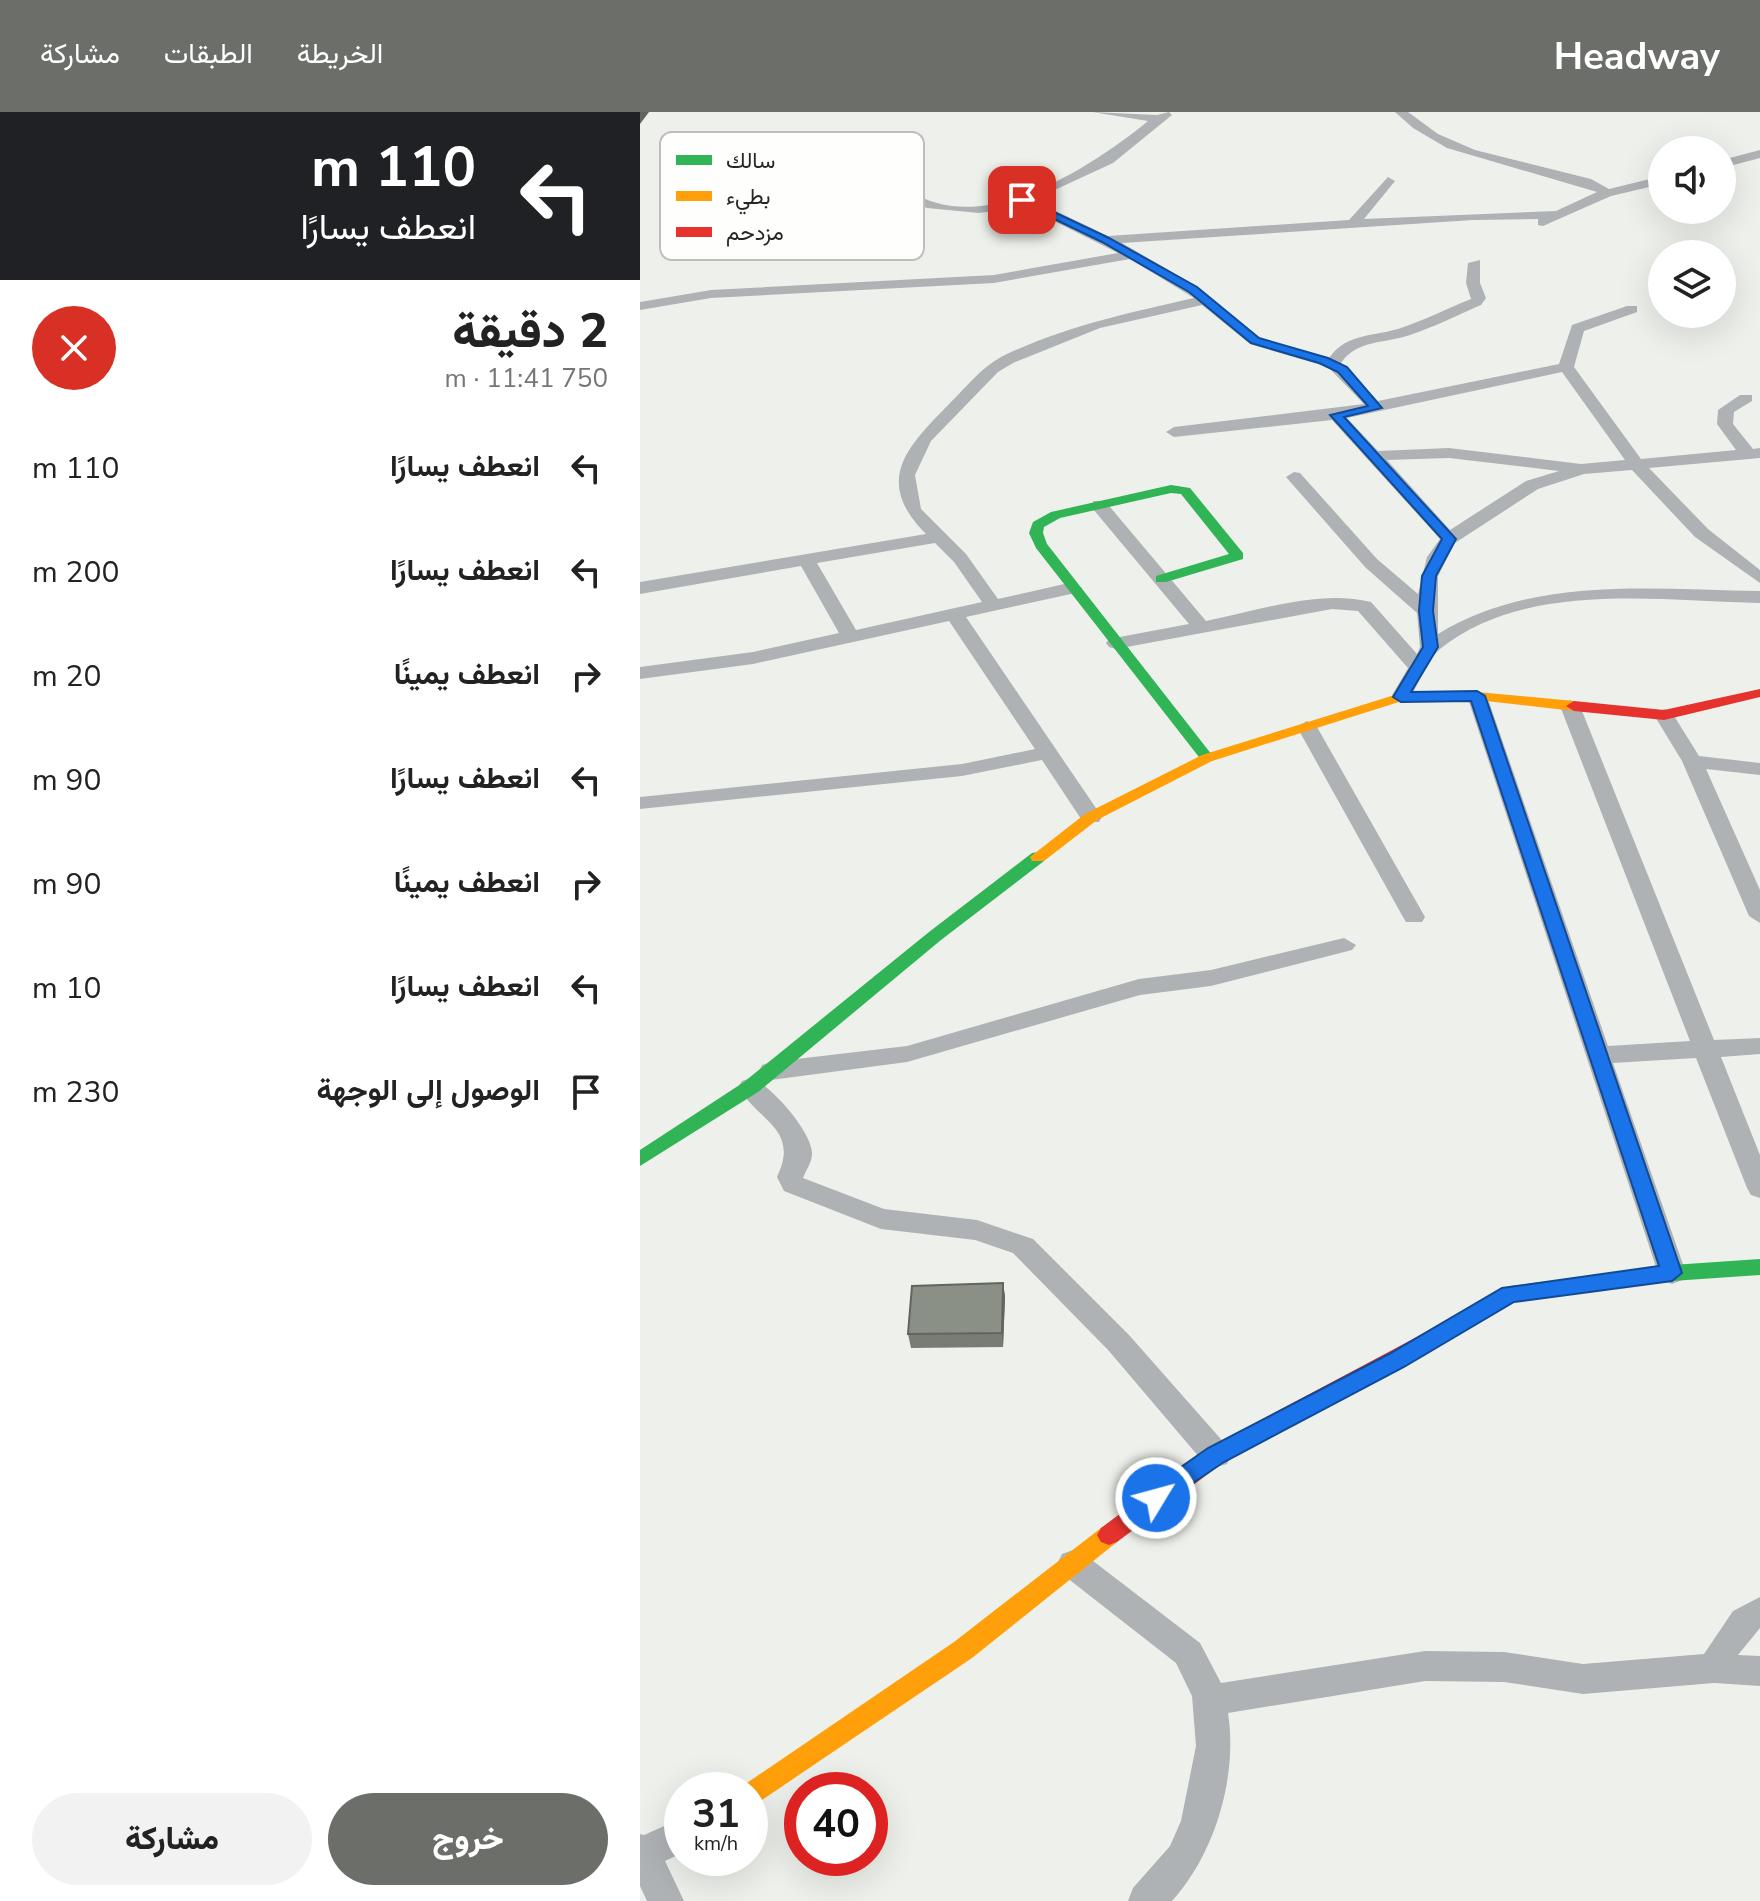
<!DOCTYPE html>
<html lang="ar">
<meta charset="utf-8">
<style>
body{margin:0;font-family:"Nunito Sans",Vazirmatn,sans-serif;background:#f2f2f2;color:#222;direction:rtl;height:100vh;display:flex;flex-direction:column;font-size:30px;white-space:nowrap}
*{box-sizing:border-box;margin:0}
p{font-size:26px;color:#767676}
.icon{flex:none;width:44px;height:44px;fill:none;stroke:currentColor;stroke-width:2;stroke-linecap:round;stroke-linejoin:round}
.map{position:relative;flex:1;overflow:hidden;direction:ltr}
.drawer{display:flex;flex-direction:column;background:#fff;width:640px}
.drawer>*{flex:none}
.banner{background:#202124;color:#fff;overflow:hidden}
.tools{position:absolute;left:1008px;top:24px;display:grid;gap:16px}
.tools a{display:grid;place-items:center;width:88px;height:88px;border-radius:50%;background:#fff;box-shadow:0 8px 32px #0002;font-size:40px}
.speed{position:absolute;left:24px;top:1660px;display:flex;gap:16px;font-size:40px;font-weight:700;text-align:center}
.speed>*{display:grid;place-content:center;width:104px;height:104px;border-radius:50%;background:#fff;box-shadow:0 8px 32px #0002;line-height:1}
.speed small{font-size:20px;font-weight:400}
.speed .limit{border:12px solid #d22;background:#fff;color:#111}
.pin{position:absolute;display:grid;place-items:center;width:68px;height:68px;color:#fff;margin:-34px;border-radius:16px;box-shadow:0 4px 12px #0006}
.me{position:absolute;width:88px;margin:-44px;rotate:53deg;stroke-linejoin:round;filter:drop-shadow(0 0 6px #0008)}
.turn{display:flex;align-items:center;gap:28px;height:168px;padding:0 32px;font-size:36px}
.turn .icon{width:104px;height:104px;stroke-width:2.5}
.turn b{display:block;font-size:56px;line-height:68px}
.round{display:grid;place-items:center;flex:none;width:84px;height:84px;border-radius:42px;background:#f2f2f2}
.overview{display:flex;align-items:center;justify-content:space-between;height:136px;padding:0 32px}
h1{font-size:48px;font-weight:800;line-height:60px}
.button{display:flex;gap:16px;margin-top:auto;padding:16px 32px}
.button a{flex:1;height:92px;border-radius:48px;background:#6b6e69;color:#fff;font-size:32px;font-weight:800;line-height:92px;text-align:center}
.button a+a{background:#f2f2f2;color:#222}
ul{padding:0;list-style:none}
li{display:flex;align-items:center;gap:24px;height:104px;padding:0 32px}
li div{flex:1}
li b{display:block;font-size:30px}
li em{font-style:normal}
header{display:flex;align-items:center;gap:48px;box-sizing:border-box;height:112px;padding:0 40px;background:#6b6e69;color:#fff}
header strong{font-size:38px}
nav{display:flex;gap:44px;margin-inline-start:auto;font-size:28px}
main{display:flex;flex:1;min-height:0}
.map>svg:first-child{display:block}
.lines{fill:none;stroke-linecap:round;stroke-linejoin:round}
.street{fill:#afb2b5;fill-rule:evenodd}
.fast{fill:#30b455;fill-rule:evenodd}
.slow{fill:#ff9f0a;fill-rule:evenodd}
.jam{fill:#e5322d;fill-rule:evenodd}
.wall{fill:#787c74}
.shaded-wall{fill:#61655e}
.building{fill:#8b9087;stroke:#61655e;stroke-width:2}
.route{fill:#1a73e8;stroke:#114b97;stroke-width:2}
.key{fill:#fefffd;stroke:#bdbebc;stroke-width:2}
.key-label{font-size:22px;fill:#252723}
</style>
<header>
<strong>Headway</strong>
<nav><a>الخريطة</a><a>الطبقات</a><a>مشاركة</a></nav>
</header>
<main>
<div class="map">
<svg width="1120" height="1789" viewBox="0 0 1120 1789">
<rect width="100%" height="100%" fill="#eef1eb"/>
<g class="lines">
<g class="street">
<path d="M452 0 517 3 529 0 532 3 473 51 393 88 468 124 709 108 748 65 755 69 724 107 916 99 957 80 807 36 773 16 755 0H768L798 22 835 38 951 67 969 77 1022 64V72L971 84 903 114 898 113V107L833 108 482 131 558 175 620 226 689 246C708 220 734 225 761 216 785 208 808 196 831 187L826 171 828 151 840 148V171L846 186 841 193C818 203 794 215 770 223 744 232 718 227 701 251L738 289 919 252 932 213 987 194H997V200L944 219 934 255 1001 347 1096 338 1077 312 1078 298 1100 283H1112V289L1094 300 1093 312 1113 337 1120 336V346L1009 356 1068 417 1120 458V471L1055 425 992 358 944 362 898 377 815 431 798 464V522C895 463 1012 478 1120 479V491C1018 489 886 468 800 537 786 549 778 574 768 589L761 591 751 585 768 556 718 499 692 497 476 537 469 535 466 531 469 527 549 512 453 397V389H465L566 509C617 499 679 477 731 490L777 542 780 535 777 501 725 455 646 365 654 360 660 361 737 447 778 482 787 445 800 427 692 308 534 325 526 320 534 315 724 292 688 255 610 232 562 193 460 216 373 251 358 260 291 329 275 363 281 397 326 442 358 487 433 470 442 476 440 480 326 505 462 705 459 710H443L402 648 322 664 0 697V685L322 652 395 637 309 509 113 552 0 567V555L113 540 199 521 161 454 0 482V470L286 422C232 368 268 334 311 290 327 274 341 256 361 245 422 215 488 201 554 186L490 147 354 171 71 186 0 198V190L71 178 354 163 478 141 386 95 339 101 287 96 259 83 240 60 197 62 191 58 197 54 248 53C254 61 260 71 268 77 339 129 452 55 508 9ZM922 260 985 348 941 352 809 336 738 339 707 306ZM809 346 919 359 886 369 810 418 747 348ZM295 431 314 450 342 490 216 518 177 451Z"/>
<polygon points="1120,38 1120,46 1082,56 1082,48"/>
<polygon points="837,578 847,584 968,934 1050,929 920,594 930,588 940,594 1074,928 1120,926 1120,942 1081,945 1120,1043 1120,1086 1111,1083 1107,1076 1056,946 973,951 1046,1161 1042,1168 1032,1172 1022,1168 1018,1161 827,584"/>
<polygon points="1024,597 1031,599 1059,644 1120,651 1120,663 1066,657 1120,778 1120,811 1109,804 1042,649 1014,603"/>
<polygon points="667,609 677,615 785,805 782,810 766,810 763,805 657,615"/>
<polygon points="704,826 716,833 712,838 571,874 500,883 267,950 131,968 122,965 119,959 122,953 131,950 267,934 499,867 571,858"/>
<path d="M111 966C130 972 173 1021 172 1042 172 1050 166 1058 163 1066L244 1097 337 1108 393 1127 489 1223 587 1334 591 1343 587 1352 576 1355 565 1352 469 1239 373 1141 335 1128 241 1117 144 1079 137 1065C160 1017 119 1010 98 975L102 969Z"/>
<path d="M433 1438 444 1442 560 1531 581 1571 785 1539 864 1540 943 1552 1064 1542 1093 1499 1120 1485V1516L1098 1543 1120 1544V1574L1074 1571 943 1582 864 1570 785 1569 588 1601C598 1664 575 1742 532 1789H488L493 1776 530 1734 541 1709 556 1634 552 1584 536 1551 422 1462 417 1452 422 1442Z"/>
<polygon points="42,1706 42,1741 25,1749 44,1789 7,1789 0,1774 0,1722 4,1723"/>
</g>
<g class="fast">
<polygon points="531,373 550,376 603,441 603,447 526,470 516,470 516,464 589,442 541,382 531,381 420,406 404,415 403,421 407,432 572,643 575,646 572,649 562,649 396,436 389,421 393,410 411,400"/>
<polygon points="398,740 404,741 406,745 404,749 301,828 118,980 0,1054 0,1038 104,970 289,820 392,741"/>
<polygon points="1120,1147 1120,1163 1032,1169 874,1190 835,1210 828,1208 824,1202 828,1196 870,1174 1032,1153"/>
</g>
<g class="slow">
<polygon points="837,580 934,589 942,594 934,599 837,588 762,589 572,649 457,708 404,749 392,749 390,745 445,702 562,643 761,581"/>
<polygon points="469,1413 477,1416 481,1423 477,1430 332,1546 110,1696 110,1678 100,1678 101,1675 314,1530 461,1416"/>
</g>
<g class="jam">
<polygon points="1120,577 1120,585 1024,608 934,599 926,594 934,589 1024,598"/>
<polygon points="835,1194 842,1196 846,1202 842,1208 584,1350 477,1430 469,1433 461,1430 457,1423 461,1416 568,1336"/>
</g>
</g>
<polygon class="wall" points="363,1171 365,1185 363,1235 271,1236 268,1222"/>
<g class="shaded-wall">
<polygon points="0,0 9,0 0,12"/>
<polygon points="363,1171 365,1185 363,1235 362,1221"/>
</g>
<polygon class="building" points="363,1171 362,1221 268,1222 272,1174"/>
<polygon class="route" points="382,85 469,126 557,175 619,226 688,246 707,255 742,296 704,305 816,427 796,464 793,499 798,535 771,580 837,579 845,584 1042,1161 1032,1169 874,1190 764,1255 584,1350 516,1396 507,1393 504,1386 507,1379 568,1336 749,1242 862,1176 1019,1154 831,589 761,590 753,585 783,535 779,499 782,464 802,427 690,303 728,294 698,260 679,251 611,231 549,180 462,130 379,90"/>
<rect x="20" y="20" width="264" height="128" rx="12" class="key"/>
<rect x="36" y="43" width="36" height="10" fill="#30b455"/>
<rect x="36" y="79" width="36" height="10" fill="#ff9f0a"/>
<rect x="36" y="115" width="36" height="10" fill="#e5322d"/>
<g class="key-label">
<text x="86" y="56">سالك</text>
<text x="86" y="92">بطيء</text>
<text x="86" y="128">مزدحم</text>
</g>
</svg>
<div class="tools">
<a><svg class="icon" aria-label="sound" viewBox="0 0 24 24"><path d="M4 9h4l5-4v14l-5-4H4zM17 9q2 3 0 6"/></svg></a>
<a><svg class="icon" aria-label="layers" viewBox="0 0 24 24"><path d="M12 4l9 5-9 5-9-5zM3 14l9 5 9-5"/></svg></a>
</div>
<div class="speed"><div>31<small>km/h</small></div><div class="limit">40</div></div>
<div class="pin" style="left:382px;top:88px;background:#d93025"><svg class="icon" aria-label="arrive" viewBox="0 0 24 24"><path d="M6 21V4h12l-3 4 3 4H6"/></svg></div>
<svg class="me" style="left:516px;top:1386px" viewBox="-20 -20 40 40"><circle r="17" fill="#1a73e8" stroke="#fff" stroke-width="3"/><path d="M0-11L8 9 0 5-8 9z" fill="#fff"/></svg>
</div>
<section class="drawer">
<div class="banner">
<div class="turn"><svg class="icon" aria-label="left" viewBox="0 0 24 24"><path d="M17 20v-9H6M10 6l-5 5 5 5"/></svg><div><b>110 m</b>انعطف يسارًا</div></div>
</div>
<div class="overview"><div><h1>2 دقيقة</h1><p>750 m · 11:41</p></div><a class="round" style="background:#d93025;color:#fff"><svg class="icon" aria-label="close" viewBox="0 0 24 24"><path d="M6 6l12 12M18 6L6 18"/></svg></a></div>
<ul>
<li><svg class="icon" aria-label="left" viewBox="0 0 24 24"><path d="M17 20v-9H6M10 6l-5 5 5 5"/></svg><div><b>انعطف يسارًا</b></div><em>110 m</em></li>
<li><svg class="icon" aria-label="left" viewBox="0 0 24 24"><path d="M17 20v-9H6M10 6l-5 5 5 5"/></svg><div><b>انعطف يسارًا</b></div><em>200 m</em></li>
<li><svg class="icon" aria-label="right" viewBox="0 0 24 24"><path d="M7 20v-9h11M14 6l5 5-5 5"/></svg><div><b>انعطف يمينًا</b></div><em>20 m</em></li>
<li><svg class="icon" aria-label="left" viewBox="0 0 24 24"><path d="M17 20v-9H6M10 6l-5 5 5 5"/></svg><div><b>انعطف يسارًا</b></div><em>90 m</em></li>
<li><svg class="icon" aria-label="right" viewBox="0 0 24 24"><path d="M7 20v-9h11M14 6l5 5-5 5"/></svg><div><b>انعطف يمينًا</b></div><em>90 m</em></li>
<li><svg class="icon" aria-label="left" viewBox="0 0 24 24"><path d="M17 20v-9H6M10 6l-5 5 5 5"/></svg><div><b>انعطف يسارًا</b></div><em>10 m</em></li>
<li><svg class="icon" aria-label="arrive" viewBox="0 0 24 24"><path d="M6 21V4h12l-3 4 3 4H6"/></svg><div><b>الوصول إلى الوجهة</b></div><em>230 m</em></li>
</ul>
<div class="button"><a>خروج</a><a>مشاركة</a></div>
</section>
</main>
